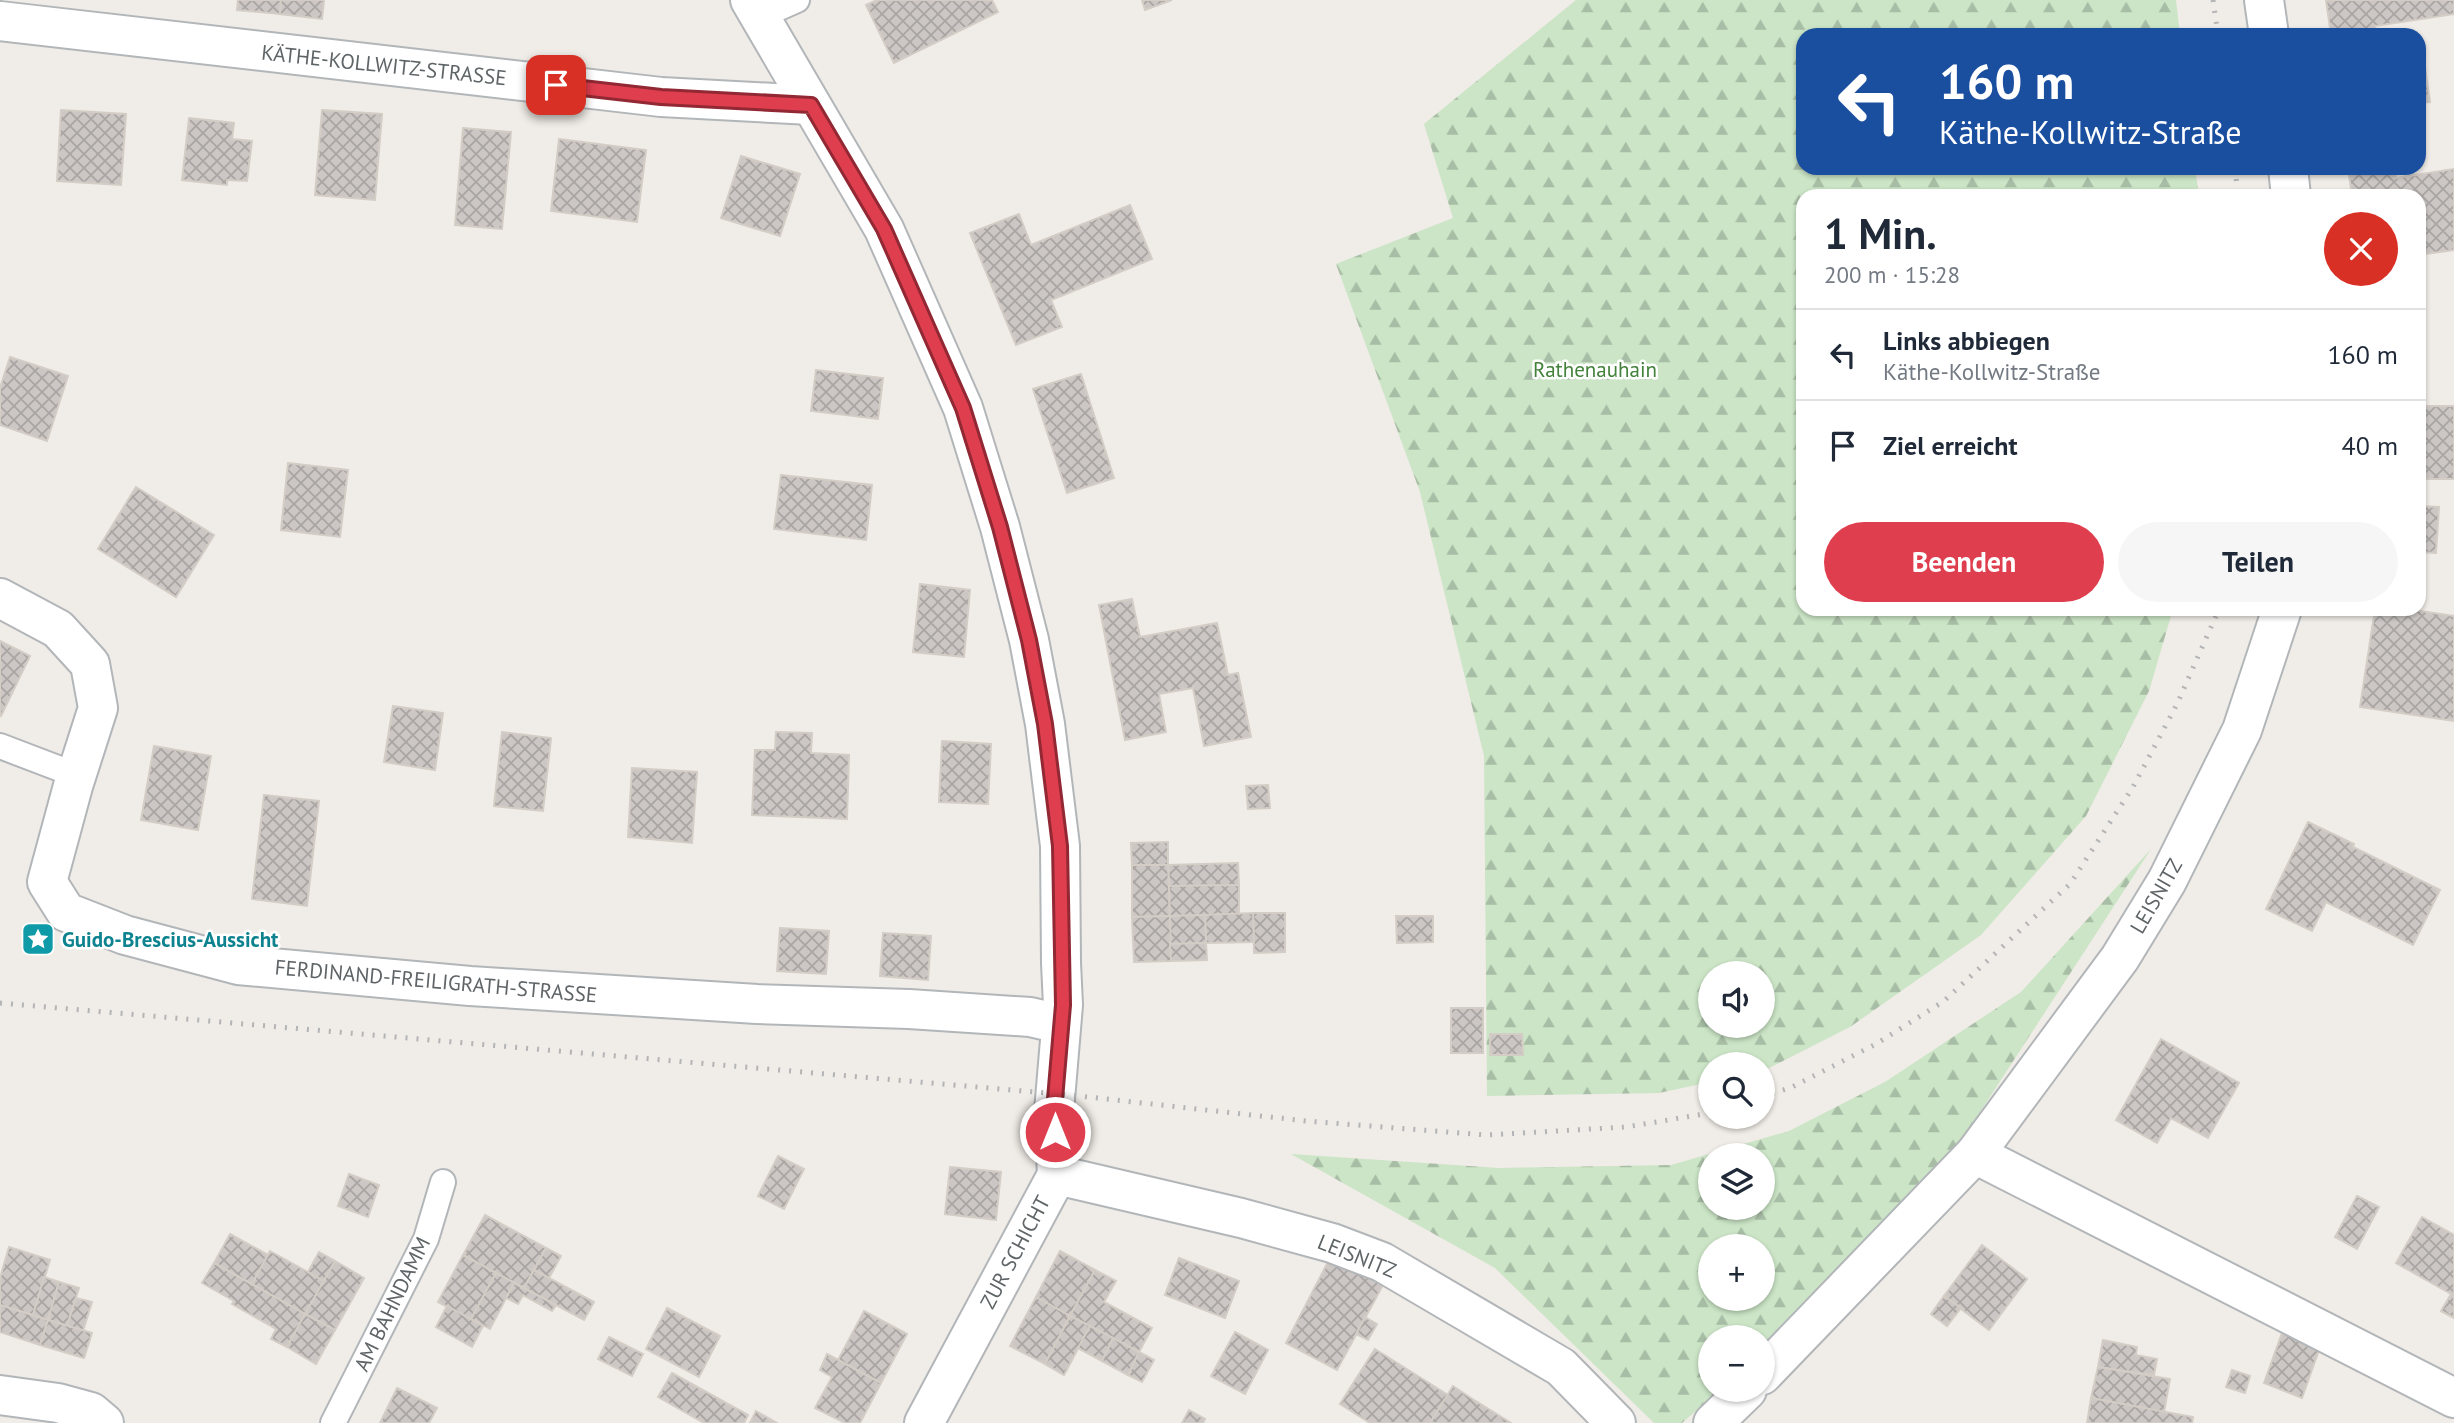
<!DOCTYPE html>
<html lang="de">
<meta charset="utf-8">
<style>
body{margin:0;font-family:"PT Sans",sans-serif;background:#f6f6f7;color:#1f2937;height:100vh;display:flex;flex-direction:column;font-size:26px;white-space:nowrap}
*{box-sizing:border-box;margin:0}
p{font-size:23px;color:#747a83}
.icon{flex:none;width:38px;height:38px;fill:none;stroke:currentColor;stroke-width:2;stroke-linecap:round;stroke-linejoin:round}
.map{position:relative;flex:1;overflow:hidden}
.drawer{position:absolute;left:1796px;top:189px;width:630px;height:427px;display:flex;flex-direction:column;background:#fff;border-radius:21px;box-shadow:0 2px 5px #0004}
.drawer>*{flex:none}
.guide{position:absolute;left:1796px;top:28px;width:630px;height:147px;border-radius:21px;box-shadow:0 2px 5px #0004;background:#1a4fa0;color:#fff;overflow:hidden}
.buttons{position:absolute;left:1698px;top:961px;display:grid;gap:14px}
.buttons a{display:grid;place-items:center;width:77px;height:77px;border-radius:50%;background:#fff;box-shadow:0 2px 5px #0004;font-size:35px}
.pin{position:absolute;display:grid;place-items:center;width:60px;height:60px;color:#fff;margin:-30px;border-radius:14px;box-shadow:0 4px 10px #0006}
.me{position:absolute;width:77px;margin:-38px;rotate:0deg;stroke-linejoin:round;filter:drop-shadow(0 0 5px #0008)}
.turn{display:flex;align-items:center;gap:24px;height:147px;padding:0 28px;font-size:32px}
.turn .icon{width:91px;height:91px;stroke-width:2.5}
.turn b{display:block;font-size:49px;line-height:60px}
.round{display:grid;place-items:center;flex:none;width:74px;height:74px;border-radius:37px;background:#f6f6f7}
.head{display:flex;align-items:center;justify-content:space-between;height:119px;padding:0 28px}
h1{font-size:42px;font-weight:700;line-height:52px}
.primary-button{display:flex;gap:14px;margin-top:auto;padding:14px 28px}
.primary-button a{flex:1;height:80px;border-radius:42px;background:#df3e4e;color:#fff;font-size:28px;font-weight:700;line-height:80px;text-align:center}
.primary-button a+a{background:#f6f6f7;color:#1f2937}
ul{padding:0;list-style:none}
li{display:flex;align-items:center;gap:21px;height:91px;padding:0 28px;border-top:2px solid #e0e1e3}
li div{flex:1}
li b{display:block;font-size:26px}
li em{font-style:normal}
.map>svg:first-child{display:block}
.forest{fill:url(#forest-firs);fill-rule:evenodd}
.building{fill:url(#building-cross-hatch);stroke:#d4cdc6;stroke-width:2}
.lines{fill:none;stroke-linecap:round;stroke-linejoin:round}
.service-casing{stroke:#b2b6b9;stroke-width:28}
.minor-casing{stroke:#b2b6b9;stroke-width:42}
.service{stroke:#fff;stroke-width:24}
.minor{stroke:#fff;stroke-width:38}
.rail{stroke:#b3b4b5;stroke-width:5;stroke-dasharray:2 9;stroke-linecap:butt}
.route-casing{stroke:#912833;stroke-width:18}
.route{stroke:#df3e4e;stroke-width:12}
.labels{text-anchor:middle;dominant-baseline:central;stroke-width:5;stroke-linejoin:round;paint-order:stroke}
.street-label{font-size:21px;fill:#5f6467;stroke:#fff}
.park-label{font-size:21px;fill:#43823a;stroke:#fff}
.culture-label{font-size:21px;font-weight:bold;fill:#0d838f;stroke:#fff;text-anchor:start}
</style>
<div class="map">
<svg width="2454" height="1423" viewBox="0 0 2454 1423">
<defs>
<pattern id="forest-firs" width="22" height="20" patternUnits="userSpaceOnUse" patternTransform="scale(1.75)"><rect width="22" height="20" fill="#cbe5c6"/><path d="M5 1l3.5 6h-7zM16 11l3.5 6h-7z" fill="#a8bda5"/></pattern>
<pattern id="building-cross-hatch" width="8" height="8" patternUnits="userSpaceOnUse" patternTransform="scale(1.75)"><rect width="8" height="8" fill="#ccc7c4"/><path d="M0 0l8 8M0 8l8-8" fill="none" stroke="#a9a5a3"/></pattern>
</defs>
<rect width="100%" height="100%" fill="#f0ece7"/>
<g class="forest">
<path d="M1576 0H2176L2180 35H1802V168H2195L2199 196H1802V609H2173L2149 691 2086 816 1981 935 1850 1027 1763 1071 1762 1064H1710V1082L1659 1093 1487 1096 1484 756 1420 492 1336 264 1453 218 1424 124ZM1710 973H1762V1026H1710Z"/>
<path d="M2151 849 1960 1143 1762 1352V1337H1710V1390H1720L1682 1423H1654L1495 1268 1291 1154 1499 1168 1671 1165 1789 1131 1885 1082 2021 992ZM1710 1155H1762V1208H1710ZM1710 1246H1762V1298H1710Z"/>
</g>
<g class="building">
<polygon points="238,0 281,0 280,14 237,10"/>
<polygon points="281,0 324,0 322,19 280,14"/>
<polygon points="877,0 992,0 998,12 894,63 866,5"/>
<polygon points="1142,0 1172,0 1145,10"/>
<polygon points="2326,0 2454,0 2454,14 2375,26 2376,35 2331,35"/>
<polygon points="2424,60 2430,102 2418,103 2418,61"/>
<polygon points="61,110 126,114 121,185 57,181"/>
<polygon points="322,110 382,114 375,200 315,195"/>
<polygon points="189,118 234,123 232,139 252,141 247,181 227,180 227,185 182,180"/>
<polygon points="463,128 511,132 502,229 455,225"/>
<polygon points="559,139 646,150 637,222 551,211"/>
<polygon points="741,156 800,174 780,236 721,218"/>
<polygon points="2348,168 2395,168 2396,178 2454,169 2454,250 2418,255 2418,196 2352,196"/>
<polygon points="1130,205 1152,259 1051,300 1062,327 1016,345 970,233 1019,214 1031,245"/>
<polygon points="10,357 68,376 47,441 0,425 0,388"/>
<polygon points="816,370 883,378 878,419 811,411"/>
<polygon points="1081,374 1114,478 1067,493 1033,389"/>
<rect x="2418" y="406" width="36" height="73"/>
<polygon points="288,463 348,470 340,537 281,530"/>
<polygon points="781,475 872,485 866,540 774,529"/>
<polygon points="136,487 214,535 176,597 98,549"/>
<polygon points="2418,506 2439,507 2436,553 2418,552"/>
<polygon points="920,584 970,590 964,657 913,652"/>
<polygon points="1132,599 1140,637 1217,623 1228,675 1238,673 1251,737 1204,746 1193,688 1159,694 1166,732 1125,740 1099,605"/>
<polygon points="2375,609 2407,609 2454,616 2454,721 2360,707"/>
<polygon points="0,641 30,656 1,716 0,715"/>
<polygon points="393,706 443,713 435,770 384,762"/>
<polygon points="502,732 551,738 543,811 494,806"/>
<polygon points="776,732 812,733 811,753 849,755 847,819 752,815 755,750 775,750"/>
<polygon points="942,741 991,744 988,804 939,802"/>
<polygon points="154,746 211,756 198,830 141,820"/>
<polygon points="632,768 697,772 692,843 628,837"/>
<polygon points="1268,785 1270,808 1248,809 1246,786"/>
<polygon points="264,795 319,801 307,906 252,899"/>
<polygon points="2308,822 2354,844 2353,847 2440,890 2413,945 2326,902 2312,931 2266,909"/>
<polygon points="1168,842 1168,865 1132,865 1131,843"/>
<polygon points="1238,863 1239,885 1169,886 1168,865"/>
<polygon points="1132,865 1168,865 1170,916 1132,917"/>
<polygon points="1239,885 1239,914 1170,916 1169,886"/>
<polygon points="1253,913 1285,913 1285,952 1254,953"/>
<polygon points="1253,913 1254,942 1206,943 1205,915"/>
<polygon points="1205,915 1206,943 1170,944 1170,916"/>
<polygon points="1170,916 1171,961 1134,962 1132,917"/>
<polygon points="1396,916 1433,916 1433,942 1397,943"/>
<polygon points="780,928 829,931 826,974 777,971"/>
<polygon points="883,933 931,936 928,980 880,976"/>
<polygon points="1206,943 1207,960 1171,961 1170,944"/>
<rect x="1451" y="1008" width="32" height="45"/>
<polygon points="1490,1034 1522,1034 1523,1055 1490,1055"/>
<polygon points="2161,1039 2239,1083 2208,1138 2171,1118 2157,1143 2116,1120"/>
<polygon points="778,1156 804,1169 784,1209 758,1196"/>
<polygon points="950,1167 1001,1172 996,1220 945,1214"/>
<polygon points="349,1174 379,1185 368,1217 338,1206"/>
<polygon points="2357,1196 2379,1207 2357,1249 2335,1237"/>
<polygon points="485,1215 546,1248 524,1288 463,1255"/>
<polygon points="2422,1217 2454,1235 2454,1318 2441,1311 2451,1294 2396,1263"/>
<polygon points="230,1234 268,1255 252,1284 214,1263"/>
<polygon points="1982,1245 2027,1279 1989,1330 1944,1296"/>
<polygon points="9,1247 50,1260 33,1315 0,1305 0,1278"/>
<polygon points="546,1248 561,1256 549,1278 534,1270"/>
<polygon points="270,1251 324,1281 305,1314 252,1284"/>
<polygon points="1060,1251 1095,1270 1070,1316 1036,1297"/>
<polygon points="319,1252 335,1261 324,1281 308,1272"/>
<polygon points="463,1255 496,1273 471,1319 438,1302"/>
<polygon points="1179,1258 1239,1281 1225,1318 1165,1295"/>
<polygon points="1330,1258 1383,1285 1337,1370 1286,1343"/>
<polygon points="335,1261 364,1278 335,1330 305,1314"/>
<polygon points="214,1263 305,1314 287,1347 271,1339 276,1329 232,1304 234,1301 202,1283"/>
<polygon points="534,1270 594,1302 584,1320 524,1288"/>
<polygon points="1095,1270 1116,1281 1104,1302 1152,1328 1139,1352 1070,1316"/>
<polygon points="496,1273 514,1283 490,1329 471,1319"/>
<polygon points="44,1277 59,1282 48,1320 33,1315"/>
<polygon points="59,1282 79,1288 67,1326 48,1320"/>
<polygon points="514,1283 556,1305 552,1311 523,1295 518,1304 506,1298"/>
<polygon points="1944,1296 1961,1308 1947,1326 1931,1314"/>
<polygon points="1036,1297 1070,1316 1045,1364 1010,1346"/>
<polygon points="76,1298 92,1302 83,1331 67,1326"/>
<polygon points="0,1305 48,1320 40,1345 0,1332"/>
<polygon points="447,1306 483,1326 472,1347 436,1327"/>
<polygon points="667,1308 720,1336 699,1377 646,1349"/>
<polygon points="864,1311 907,1334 881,1383 838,1360"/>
<polygon points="305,1314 335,1330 316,1364 287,1347"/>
<polygon points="1070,1316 1090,1326 1064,1375 1045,1364"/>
<polygon points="1365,1317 1377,1324 1368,1340 1356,1334"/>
<polygon points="48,1320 92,1333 84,1358 40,1345"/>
<polygon points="1090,1326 1113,1338 1102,1361 1078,1348"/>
<polygon points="1235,1332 1268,1350 1245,1394 1211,1376"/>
<polygon points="2282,1333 2320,1347 2302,1398 2264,1383"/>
<polygon points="609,1337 643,1354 632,1376 598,1359"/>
<polygon points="1113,1338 1139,1352 1128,1375 1102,1361"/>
<polygon points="2103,1340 2137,1347 2136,1355 2157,1359 2154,1375 2098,1367"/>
<polygon points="1375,1349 1448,1395 1430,1423 1370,1423 1340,1404"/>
<polygon points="1139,1352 1154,1360 1142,1382 1128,1375"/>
<polygon points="827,1354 881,1383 860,1423 845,1423 815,1408 832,1377 820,1370"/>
<polygon points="2098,1367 2170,1379 2164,1412 2091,1398"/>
<polygon points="2232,1370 2250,1376 2245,1393 2226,1387"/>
<polygon points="672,1373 748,1415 744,1423 704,1423 658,1397"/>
<polygon points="1453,1386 1471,1398 1511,1423 1430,1423"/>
<polygon points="397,1388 437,1408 429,1423 380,1423"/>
<polygon points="2091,1398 2193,1417 2192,1423 2087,1423"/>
<polygon points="1189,1410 1205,1419 1203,1423 1182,1423"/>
<polygon points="756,1411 777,1423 750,1423"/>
</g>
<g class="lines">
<defs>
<g id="service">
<polyline points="761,16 797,0"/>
<polyline points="0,746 76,775"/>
<polyline points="333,1423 426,1239 443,1182"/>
</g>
<g id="minor">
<polyline points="750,0 884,229 963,408 1000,527 1029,640 1045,724 1060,846 1061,963 1063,1005 1054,1111 1057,1175 924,1423"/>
<polyline points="2264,0 2269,35"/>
<polyline points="0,21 661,97 811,105"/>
<polyline points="2288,168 2291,196"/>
<polyline points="0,598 58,629 90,664 98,708 73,786 47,882 66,912 125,935 238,965 470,986 757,1004 909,1009 1030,1017 1061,1024"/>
<polyline points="1975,1154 2454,1398"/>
<polyline points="1057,1175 1241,1218 1332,1243 1382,1262 1561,1367 1616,1423"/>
<polyline points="1762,1375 1975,1154 2120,958 2167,881 2242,730 2282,609"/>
<polyline points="0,1395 58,1403 91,1412 104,1423"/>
<polyline points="1713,1423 1747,1390"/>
</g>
</defs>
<use href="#service" class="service-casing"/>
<use href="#minor" class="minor-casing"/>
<use href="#service" class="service"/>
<use href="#minor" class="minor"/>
<g class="rail">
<polyline points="2213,0 2218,35"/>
<polyline points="2235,168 2238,196"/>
<polyline points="0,1003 1070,1095 1306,1121 1486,1135 1626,1127 1710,1113"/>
<polyline points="1762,1097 1792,1087 1876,1044 1944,1001 2070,884 2133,787 2177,704 2219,609"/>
</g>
</g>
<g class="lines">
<defs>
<polyline id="route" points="556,85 661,97 811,105 884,229 963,408 1000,527 1029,640 1045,724 1060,846 1063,1005 1054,1111 1055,1132"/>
</defs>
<use href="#route" class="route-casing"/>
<use href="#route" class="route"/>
</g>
<defs>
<symbol id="sight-square" viewBox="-11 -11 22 22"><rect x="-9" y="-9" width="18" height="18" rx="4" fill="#0f9aa8" stroke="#fff"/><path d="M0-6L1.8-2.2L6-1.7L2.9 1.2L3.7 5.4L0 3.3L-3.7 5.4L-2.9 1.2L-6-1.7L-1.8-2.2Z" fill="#fff"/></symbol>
</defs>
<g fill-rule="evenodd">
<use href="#sight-square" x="19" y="920" width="38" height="38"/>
</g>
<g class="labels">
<g class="street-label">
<text transform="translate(384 65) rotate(6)">KÄTHE-KOLLWITZ-STRASSE</text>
<text transform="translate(2156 896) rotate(-60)">LEISNITZ</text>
<text transform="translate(436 981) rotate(5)">FERDINAND-FREILIGRATH-STRASSE</text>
<text transform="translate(1015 1252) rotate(-62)">ZUR SCHICHT</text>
<text transform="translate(1357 1256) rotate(22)">LEISNITZ</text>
<text transform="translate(392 1304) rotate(-64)">AM BAHNDAMM</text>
</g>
<g class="park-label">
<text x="1595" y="369">Rathenauhain</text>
</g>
<g class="culture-label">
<text x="62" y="939">Guido-Brescius-Aussicht</text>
</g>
</g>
</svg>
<div class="buttons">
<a><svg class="icon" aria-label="sound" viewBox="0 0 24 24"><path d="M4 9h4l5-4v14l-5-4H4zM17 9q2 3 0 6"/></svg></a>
<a><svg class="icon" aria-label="search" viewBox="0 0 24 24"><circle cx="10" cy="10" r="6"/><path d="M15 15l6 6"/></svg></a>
<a><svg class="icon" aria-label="layers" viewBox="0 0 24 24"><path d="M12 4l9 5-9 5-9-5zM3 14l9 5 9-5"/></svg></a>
<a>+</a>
<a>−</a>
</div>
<div class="pin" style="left:556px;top:85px;background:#d93025"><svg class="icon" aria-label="arrive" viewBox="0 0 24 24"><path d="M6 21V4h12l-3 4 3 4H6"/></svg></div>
<svg class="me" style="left:1055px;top:1132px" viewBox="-20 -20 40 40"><circle r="17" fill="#df3e4e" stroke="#fff" stroke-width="3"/><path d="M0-11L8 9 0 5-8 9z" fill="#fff"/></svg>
<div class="guide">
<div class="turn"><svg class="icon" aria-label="left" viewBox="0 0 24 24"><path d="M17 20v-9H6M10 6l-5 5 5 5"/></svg><div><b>160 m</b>Käthe-Kollwitz-Straße</div></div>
</div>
<section class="drawer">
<div class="head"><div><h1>1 Min.</h1><p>200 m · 15:28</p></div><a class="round" style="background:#d93025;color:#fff"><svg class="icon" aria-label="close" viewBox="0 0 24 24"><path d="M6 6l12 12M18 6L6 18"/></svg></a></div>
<ul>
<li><svg class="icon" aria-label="left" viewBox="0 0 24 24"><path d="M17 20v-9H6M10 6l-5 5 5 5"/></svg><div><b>Links abbiegen</b><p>Käthe-Kollwitz-Straße</p></div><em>160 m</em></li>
<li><svg class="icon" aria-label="arrive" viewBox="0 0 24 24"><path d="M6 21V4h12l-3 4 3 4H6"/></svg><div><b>Ziel erreicht</b></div><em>40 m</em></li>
</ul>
<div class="primary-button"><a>Beenden</a><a>Teilen</a></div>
</section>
</div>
